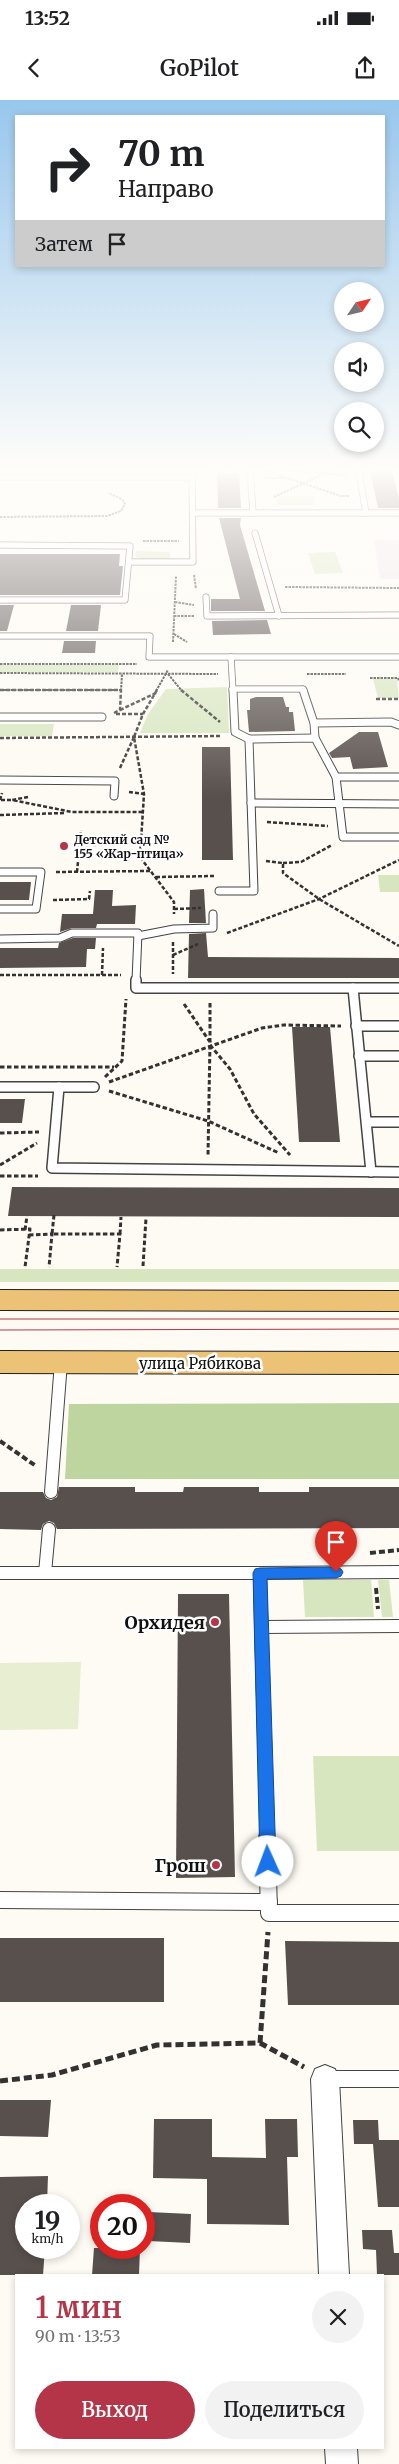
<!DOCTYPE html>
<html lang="ru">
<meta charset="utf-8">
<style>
body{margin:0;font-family:Merriweather,serif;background:#f2f2f2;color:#202124;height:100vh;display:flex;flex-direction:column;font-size:19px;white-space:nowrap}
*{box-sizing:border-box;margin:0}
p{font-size:16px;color:#757577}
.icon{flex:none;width:28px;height:28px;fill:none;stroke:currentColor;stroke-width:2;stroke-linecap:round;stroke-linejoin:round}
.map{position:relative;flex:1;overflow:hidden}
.side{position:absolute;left:15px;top:2174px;width:369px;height:175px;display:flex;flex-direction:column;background:#fff;border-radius:0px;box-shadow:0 2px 8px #0003}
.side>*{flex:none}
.top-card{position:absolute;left:15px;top:15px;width:370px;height:152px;border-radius:0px;box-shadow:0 2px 8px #0003;background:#fff;color:#202124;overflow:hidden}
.needle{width:32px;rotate:55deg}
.tools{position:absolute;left:334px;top:182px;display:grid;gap:10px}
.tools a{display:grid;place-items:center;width:50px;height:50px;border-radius:50%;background:#fff;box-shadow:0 2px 8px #0003;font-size:25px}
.speed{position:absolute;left:15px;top:2094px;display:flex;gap:10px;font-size:25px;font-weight:700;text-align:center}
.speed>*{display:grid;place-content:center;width:65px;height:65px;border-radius:50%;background:#fff;box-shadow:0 2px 8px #0003;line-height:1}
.speed small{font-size:12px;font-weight:400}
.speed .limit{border:8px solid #d22;background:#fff;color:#111}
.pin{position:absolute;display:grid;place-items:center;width:42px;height:42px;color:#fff;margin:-51px -21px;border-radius:50% 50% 50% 0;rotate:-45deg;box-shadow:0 0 5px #0007}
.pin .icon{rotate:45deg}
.me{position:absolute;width:55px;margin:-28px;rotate:358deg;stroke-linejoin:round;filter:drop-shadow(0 0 4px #0008)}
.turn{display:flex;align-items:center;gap:18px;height:105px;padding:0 20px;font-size:22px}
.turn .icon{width:65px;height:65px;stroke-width:2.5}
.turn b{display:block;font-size:35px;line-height:42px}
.then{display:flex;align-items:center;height:48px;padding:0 20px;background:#0003;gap:10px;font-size:19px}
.round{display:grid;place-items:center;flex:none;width:52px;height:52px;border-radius:26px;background:#f2f2f2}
.summary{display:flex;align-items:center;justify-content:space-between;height:85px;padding:0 20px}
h1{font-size:30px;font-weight:600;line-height:38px;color:#b43448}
.cta{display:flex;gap:10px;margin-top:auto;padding:10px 20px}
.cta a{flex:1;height:58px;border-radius:30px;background:#b43448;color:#fff;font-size:20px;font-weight:600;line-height:58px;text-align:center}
.cta a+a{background:#f2f2f2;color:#202124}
.status{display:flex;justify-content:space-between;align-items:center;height:35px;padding:0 25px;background:#fff;direction:ltr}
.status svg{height:14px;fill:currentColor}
header{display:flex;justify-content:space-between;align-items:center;height:65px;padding:0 20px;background:#fff;font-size:22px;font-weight:600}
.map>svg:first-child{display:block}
.industrial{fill:#ece5ed}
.green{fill:#d8e6c0}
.forest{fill:#bed5a0}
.pitch{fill:#e7eed1}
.building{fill:#58504d}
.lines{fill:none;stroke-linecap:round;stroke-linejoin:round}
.service-far4-casing{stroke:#434343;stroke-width:7}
.service-far3-casing{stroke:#434343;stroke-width:9}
.service-far2-casing{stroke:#434343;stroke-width:12}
.service-far1-casing{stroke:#434343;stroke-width:14}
.service-casing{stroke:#434343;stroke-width:18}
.minor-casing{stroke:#434343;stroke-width:2}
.primary-casing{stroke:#212121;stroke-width:2}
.path-far4{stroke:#323232;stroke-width:2;stroke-dasharray:2.5 1;stroke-linecap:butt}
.path-far3{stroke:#323232;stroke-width:2.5;stroke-dasharray:4 2;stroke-linecap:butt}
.path-far2{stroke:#323232;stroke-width:3;stroke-dasharray:4.5 2.5;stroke-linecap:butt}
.path-far1{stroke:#323232;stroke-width:4;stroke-dasharray:6 3;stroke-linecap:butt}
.path{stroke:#323232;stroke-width:5;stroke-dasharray:8 4;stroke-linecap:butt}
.service-far4{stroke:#fff;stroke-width:5.5}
.service-far3{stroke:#fff;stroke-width:7}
.service-far2{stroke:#fff;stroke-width:9}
.service-far1{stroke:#fff;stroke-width:12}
.service{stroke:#fff;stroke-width:16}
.minor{fill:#fff;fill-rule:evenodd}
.primary{fill:#ecc276;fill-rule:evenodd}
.tram{stroke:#b43448;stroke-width:1}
.route{fill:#1a73e8;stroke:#114b97}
.poi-dot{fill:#b43448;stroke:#fff;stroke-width:2}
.labels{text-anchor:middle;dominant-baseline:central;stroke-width:5;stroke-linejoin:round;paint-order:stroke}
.far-poi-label{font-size:12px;font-weight:bold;fill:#101010;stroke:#fff;text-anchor:start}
.street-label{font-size:15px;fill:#101010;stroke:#fff}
.near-poi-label{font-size:18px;font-weight:bold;fill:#101010;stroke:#fff;text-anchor:end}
</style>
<div class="status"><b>13:52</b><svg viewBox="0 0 49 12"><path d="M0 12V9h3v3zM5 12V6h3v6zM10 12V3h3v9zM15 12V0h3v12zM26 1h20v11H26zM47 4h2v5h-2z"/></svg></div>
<header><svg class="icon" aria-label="back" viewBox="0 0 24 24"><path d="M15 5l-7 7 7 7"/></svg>GoPilot<svg class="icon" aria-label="share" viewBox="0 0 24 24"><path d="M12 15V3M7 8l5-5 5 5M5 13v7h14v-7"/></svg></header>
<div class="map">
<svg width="399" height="2364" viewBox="0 0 399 2364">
<rect width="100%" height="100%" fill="#fefbf4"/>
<polygon class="industrial" points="374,440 399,440 399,479 380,479"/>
<g class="green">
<polygon points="276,396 313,396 315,405 277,405"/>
<polygon points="136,451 170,452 170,460 140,459 136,457"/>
<polygon points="335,452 343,473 315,474 308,453"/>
<polygon points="0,565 119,565 118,572 0,572"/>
<polygon points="373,579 397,579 399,598 378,598"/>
<polygon points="227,587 229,633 140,633 148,614 166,589"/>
<polygon points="0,624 54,624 52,636 0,636"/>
<polygon points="378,775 399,775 399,792 380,792"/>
<rect x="0" y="1169" width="399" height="13"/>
<polygon points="303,1480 371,1480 374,1517 305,1517"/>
<polygon points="378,1480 389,1480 393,1517 382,1517"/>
<polygon points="313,1656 399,1656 399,1751 317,1751"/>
</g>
<polygon class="forest" points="399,1303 399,1379 65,1379 69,1304"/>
<polygon class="pitch" points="81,1562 78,1629 0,1630 0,1563"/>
<g class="building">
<polygon points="369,366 391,366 399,398 399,408 378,408"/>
<polygon points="217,372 239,374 241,408 218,408"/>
<polygon points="219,418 241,418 240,425 265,511 211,511 211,499 240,499"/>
<polygon points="0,454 120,454 119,466 123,466 120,495 0,495"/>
<polygon points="0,505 14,505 7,531 0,531"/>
<polygon points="71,505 101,505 98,531 66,531"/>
<polygon points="267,520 271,534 213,535 212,521"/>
<polygon points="64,541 96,541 95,553 62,553"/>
<polygon points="256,597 283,597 286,607 289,607 289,612 293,612 295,631 249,632 247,610 250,610 250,599"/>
<polygon points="359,632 378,632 388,667 353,669 350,657 332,658 329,653"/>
<polygon points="202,647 230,647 233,760 202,760"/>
<polygon points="0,782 31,782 29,800 0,800"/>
<polygon points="204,789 206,823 189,823 190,790"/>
<polygon points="95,790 113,790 112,806 136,805 135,824 97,824 96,828 72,828 60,832 62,814 93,814"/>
<polygon points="206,833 208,857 399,858 399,878 188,878 189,834"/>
<polygon points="73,838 96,838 95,849 87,849 86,867 0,868 0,848 58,848 59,843"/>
<polygon points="292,927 330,927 340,1042 299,1042"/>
<polygon points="0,999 25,999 22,1023 0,1023"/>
<polygon points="12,1087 399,1088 399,1117 8,1116"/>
<polygon points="59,1387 135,1387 135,1392 183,1392 184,1387 259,1387 259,1392 309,1392 309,1387 399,1387 399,1428 57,1429 54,1423 49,1421 43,1424 41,1430 0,1429 0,1392 43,1392 46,1398 51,1400 57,1397"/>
<polygon points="178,1494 229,1494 235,1777 176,1778"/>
<rect x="0" y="1838" width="164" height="64"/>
<polygon points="285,1841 399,1842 399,1905 288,1905"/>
<polygon points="0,2000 51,2000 48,2037 0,2036"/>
<polygon points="154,2019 212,2019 212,2057 266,2058 265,2019 297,2019 298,2057 287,2057 289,2125 207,2124 207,2079 153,2078"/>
<polygon points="353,2020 378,2020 379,2040 399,2040 399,2107 378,2107 373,2044 354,2044"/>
<polygon points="48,2076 47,2105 26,2105 26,2148 45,2148 43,2175 0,2175 0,2077"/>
<polygon points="149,2112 191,2114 190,2143 148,2141"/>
<polygon points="362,2130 392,2130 394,2153 399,2153 399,2175 377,2175 376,2150 363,2149"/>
<polygon points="94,2148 140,2148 139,2175 92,2175"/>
</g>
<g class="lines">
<defs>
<g id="service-far4">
<polyline points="236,366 238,369 250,369 253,413 399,413"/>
<polyline points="358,366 366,413"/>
<polyline points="0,377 192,377 193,462 129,462"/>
<polyline points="193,413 253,413"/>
<polyline points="255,433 279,516"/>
<polyline points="0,445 130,446 125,500 0,500"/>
<polyline points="206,497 207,516 399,515"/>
<polyline points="0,536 150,536 149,557 399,557"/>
<polyline points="231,557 233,591"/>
<polyline points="232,589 303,589 304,591"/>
</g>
<g id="service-far3">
<polyline points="233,590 235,632 249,639"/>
<polyline points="303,590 314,623 315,638"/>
<polyline points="0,617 102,617"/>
<polyline points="314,623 391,622 399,625"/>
<polyline points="336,677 399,677"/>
<polyline points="0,680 115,681 114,696"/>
<polyline points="251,703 399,704"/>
<polyline points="0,772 41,772 36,809 0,809"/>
<polyline points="219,791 254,791 249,639 315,638 336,677 343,737 399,737"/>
<polyline points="138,836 174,829 213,828 213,814"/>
<polyline points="0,839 60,838 72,833 138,833 136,881"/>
</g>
<g id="service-far2">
<polyline points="136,880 136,888 399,888"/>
<polyline points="353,888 371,1072"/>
<polyline points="356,926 399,926"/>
<polyline points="359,956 399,956"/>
<polyline points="0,987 59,987 52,1068 399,1072"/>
<polyline points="59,987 94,987"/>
<polyline points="367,1022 399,1022"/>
</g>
<g id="service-far1">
<polyline points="51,1392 61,1262"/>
<polyline points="0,1473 45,1473 49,1429"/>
<polyline points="45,1473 260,1473 261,1527"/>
<polyline points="260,1473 399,1472"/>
<polyline points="267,1739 261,1527 399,1526"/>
</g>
<g id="service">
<polyline points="267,1738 269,1813 399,1813"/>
<polyline points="0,1800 269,1802"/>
<polyline points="325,1979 399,1979"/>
</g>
<g id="minor">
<polygon points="325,1965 335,1969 339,1979 349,2175 319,2175 311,1979 315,1969"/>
<polygon points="325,2348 357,2348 358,2364 326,2364"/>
</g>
<g id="primary">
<polygon points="0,1190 399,1191 399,1211 0,1210"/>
<polygon points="0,1251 399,1252 399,1274 0,1273"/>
</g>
</defs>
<use href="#service-far4" class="service-far4-casing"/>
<use href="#service-far3" class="service-far3-casing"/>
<use href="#service-far2" class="service-far2-casing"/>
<use href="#service-far1" class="service-far1-casing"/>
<use href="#service" class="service-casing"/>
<use href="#minor" class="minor-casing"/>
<use href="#primary" class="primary-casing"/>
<g class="path-far4">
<polyline points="263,369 346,375"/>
<polyline points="263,370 341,396 350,396"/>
<polyline points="205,373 223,369"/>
<polyline points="264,378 283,378"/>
<polyline points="274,397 341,366"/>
<polyline points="0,417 107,416 121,411 125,404 122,399 108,393"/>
<polyline points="143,441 179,441"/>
<polyline points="194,475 196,489"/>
<polyline points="285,487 399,488"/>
<polyline points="175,502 194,505"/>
<polyline points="174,516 194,516"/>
<polyline points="174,534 187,542"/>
<polyline points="173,542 176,476"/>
<polyline points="0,564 137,564"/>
<polyline points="0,573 218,574"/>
<polyline points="168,574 182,591"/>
<polyline points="307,574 346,574"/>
<polyline points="370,578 398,578 399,581"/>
<polyline points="0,590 121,590"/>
<polyline points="121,591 122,574"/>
<polyline points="156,591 168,570"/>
</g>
<g class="path-far3">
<polyline points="0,590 121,590"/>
<polyline points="157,590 143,614 134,637 144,694 140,757 174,802 174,814"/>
<polyline points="181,590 220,622"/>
<polyline points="376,599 399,599"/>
<polyline points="120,610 156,593"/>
<polyline points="114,613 120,610 121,590"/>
<polyline points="116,614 143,614"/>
<polyline points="0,638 222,636"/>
<polyline points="120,668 134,637"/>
<polyline points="129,692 144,694"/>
<polyline points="28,697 12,700 72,712 143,712"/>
<polyline points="0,700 2,693"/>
<polyline points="1,700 12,700"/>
<polyline points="0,715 66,713"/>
<polyline points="267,722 328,726"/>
<polyline points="80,745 97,745"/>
<polyline points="266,761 283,763 283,773 319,799 399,846"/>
<polyline points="283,763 301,762 332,745"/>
<polyline points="56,772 151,771"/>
<polyline points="77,772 81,730"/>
<polyline points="156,777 214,776"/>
<polyline points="53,800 89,799 90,791"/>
<polyline points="174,809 201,808"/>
<polyline points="227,833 319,799 399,760"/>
<polyline points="173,842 173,874"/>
<polyline points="173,855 198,844"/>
<polyline points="0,875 121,875"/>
<polyline points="102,875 103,848"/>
</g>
<g class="path-far2">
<polyline points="210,903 210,942"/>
<polyline points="184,904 210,942 208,1055"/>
<polyline points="210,945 230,969 254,1014 290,1055"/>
<polyline points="0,967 114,967"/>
<polyline points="105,977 122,961 126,899"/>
<polyline points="109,982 262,928 284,925 341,926"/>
<polyline points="109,991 208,1021 279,1053"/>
<polyline points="0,1033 39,1032"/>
<polyline points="0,1065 37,1043"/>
<polyline points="0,1076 38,1076"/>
<polyline points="54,1115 52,1134 120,1134 117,1167"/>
<polyline points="0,1130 30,1129 25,1167"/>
<polyline points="25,1130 27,1116"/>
<polyline points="120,1134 121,1117"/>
<polyline points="29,1135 52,1134 49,1167"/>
<polyline points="143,1166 146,1118"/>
</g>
<g class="path-far1">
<polyline points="0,1341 36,1366"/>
<polyline points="370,1453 399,1450"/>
<polyline points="376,1488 378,1509"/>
</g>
<g class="path">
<polyline points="260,1943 268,1832"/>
<polyline points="0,1981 52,1975 157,1945 260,1943 304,1967"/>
</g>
<use href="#service-far4" class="service-far4"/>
<use href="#service-far3" class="service-far3"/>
<use href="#service-far2" class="service-far2"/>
<use href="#service-far1" class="service-far1"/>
<use href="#service" class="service"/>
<use href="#minor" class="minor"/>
<use href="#primary" class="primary"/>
<g class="tram">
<polyline points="0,1219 399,1219"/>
<polyline points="0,1230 399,1229"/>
</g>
</g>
<linearGradient id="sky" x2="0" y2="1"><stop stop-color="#97c7ec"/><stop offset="0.53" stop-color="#fffdfa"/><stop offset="1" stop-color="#fffdfa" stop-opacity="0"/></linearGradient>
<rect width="399" height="697" fill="url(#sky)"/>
<polygon class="route" points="336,1467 341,1469 343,1472 341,1476 336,1478 267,1479 276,1762 274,1768 268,1770 263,1768 260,1762 253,1473 255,1469 260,1468"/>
<g class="poi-dot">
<circle cx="64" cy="746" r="5"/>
<circle cx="215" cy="1522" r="5"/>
<circle cx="216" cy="1765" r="5"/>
</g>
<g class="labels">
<g class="far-poi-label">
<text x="74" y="739">Детский сад №<tspan x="74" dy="14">155 «Жар-птица»</tspan></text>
</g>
<g class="street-label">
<text x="200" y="1263">улица Рябикова</text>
</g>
<g class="near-poi-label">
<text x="205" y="1522">Орхидея</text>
<text x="206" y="1765">Грош</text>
</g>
</g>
</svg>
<div class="tools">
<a><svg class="needle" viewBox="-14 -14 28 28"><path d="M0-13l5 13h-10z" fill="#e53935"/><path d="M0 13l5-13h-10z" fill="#757577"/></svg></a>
<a><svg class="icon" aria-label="sound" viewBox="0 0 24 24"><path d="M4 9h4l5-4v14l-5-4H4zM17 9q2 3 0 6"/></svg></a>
<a><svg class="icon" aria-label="search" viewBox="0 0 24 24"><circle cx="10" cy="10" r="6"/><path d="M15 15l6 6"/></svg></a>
</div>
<div class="speed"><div>19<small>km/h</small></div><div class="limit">20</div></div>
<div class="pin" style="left:336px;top:1472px;background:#d93025"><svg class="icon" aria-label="arrive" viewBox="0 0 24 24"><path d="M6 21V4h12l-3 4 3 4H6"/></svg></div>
<svg class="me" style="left:268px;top:1762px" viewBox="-20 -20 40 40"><circle r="19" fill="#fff"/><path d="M0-13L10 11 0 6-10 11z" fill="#1a73e8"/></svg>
<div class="top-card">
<div class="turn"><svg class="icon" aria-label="right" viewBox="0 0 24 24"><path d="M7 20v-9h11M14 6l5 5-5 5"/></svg><div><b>70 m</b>Направо</div></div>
<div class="then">Затем<svg class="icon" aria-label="arrive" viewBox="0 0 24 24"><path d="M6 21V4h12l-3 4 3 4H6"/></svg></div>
</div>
<section class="side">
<div class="summary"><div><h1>1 мин</h1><p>90 m · 13:53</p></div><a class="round"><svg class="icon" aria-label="close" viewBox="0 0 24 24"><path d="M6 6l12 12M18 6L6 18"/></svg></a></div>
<div class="cta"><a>Выход</a><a>Поделиться</a></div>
</section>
</div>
